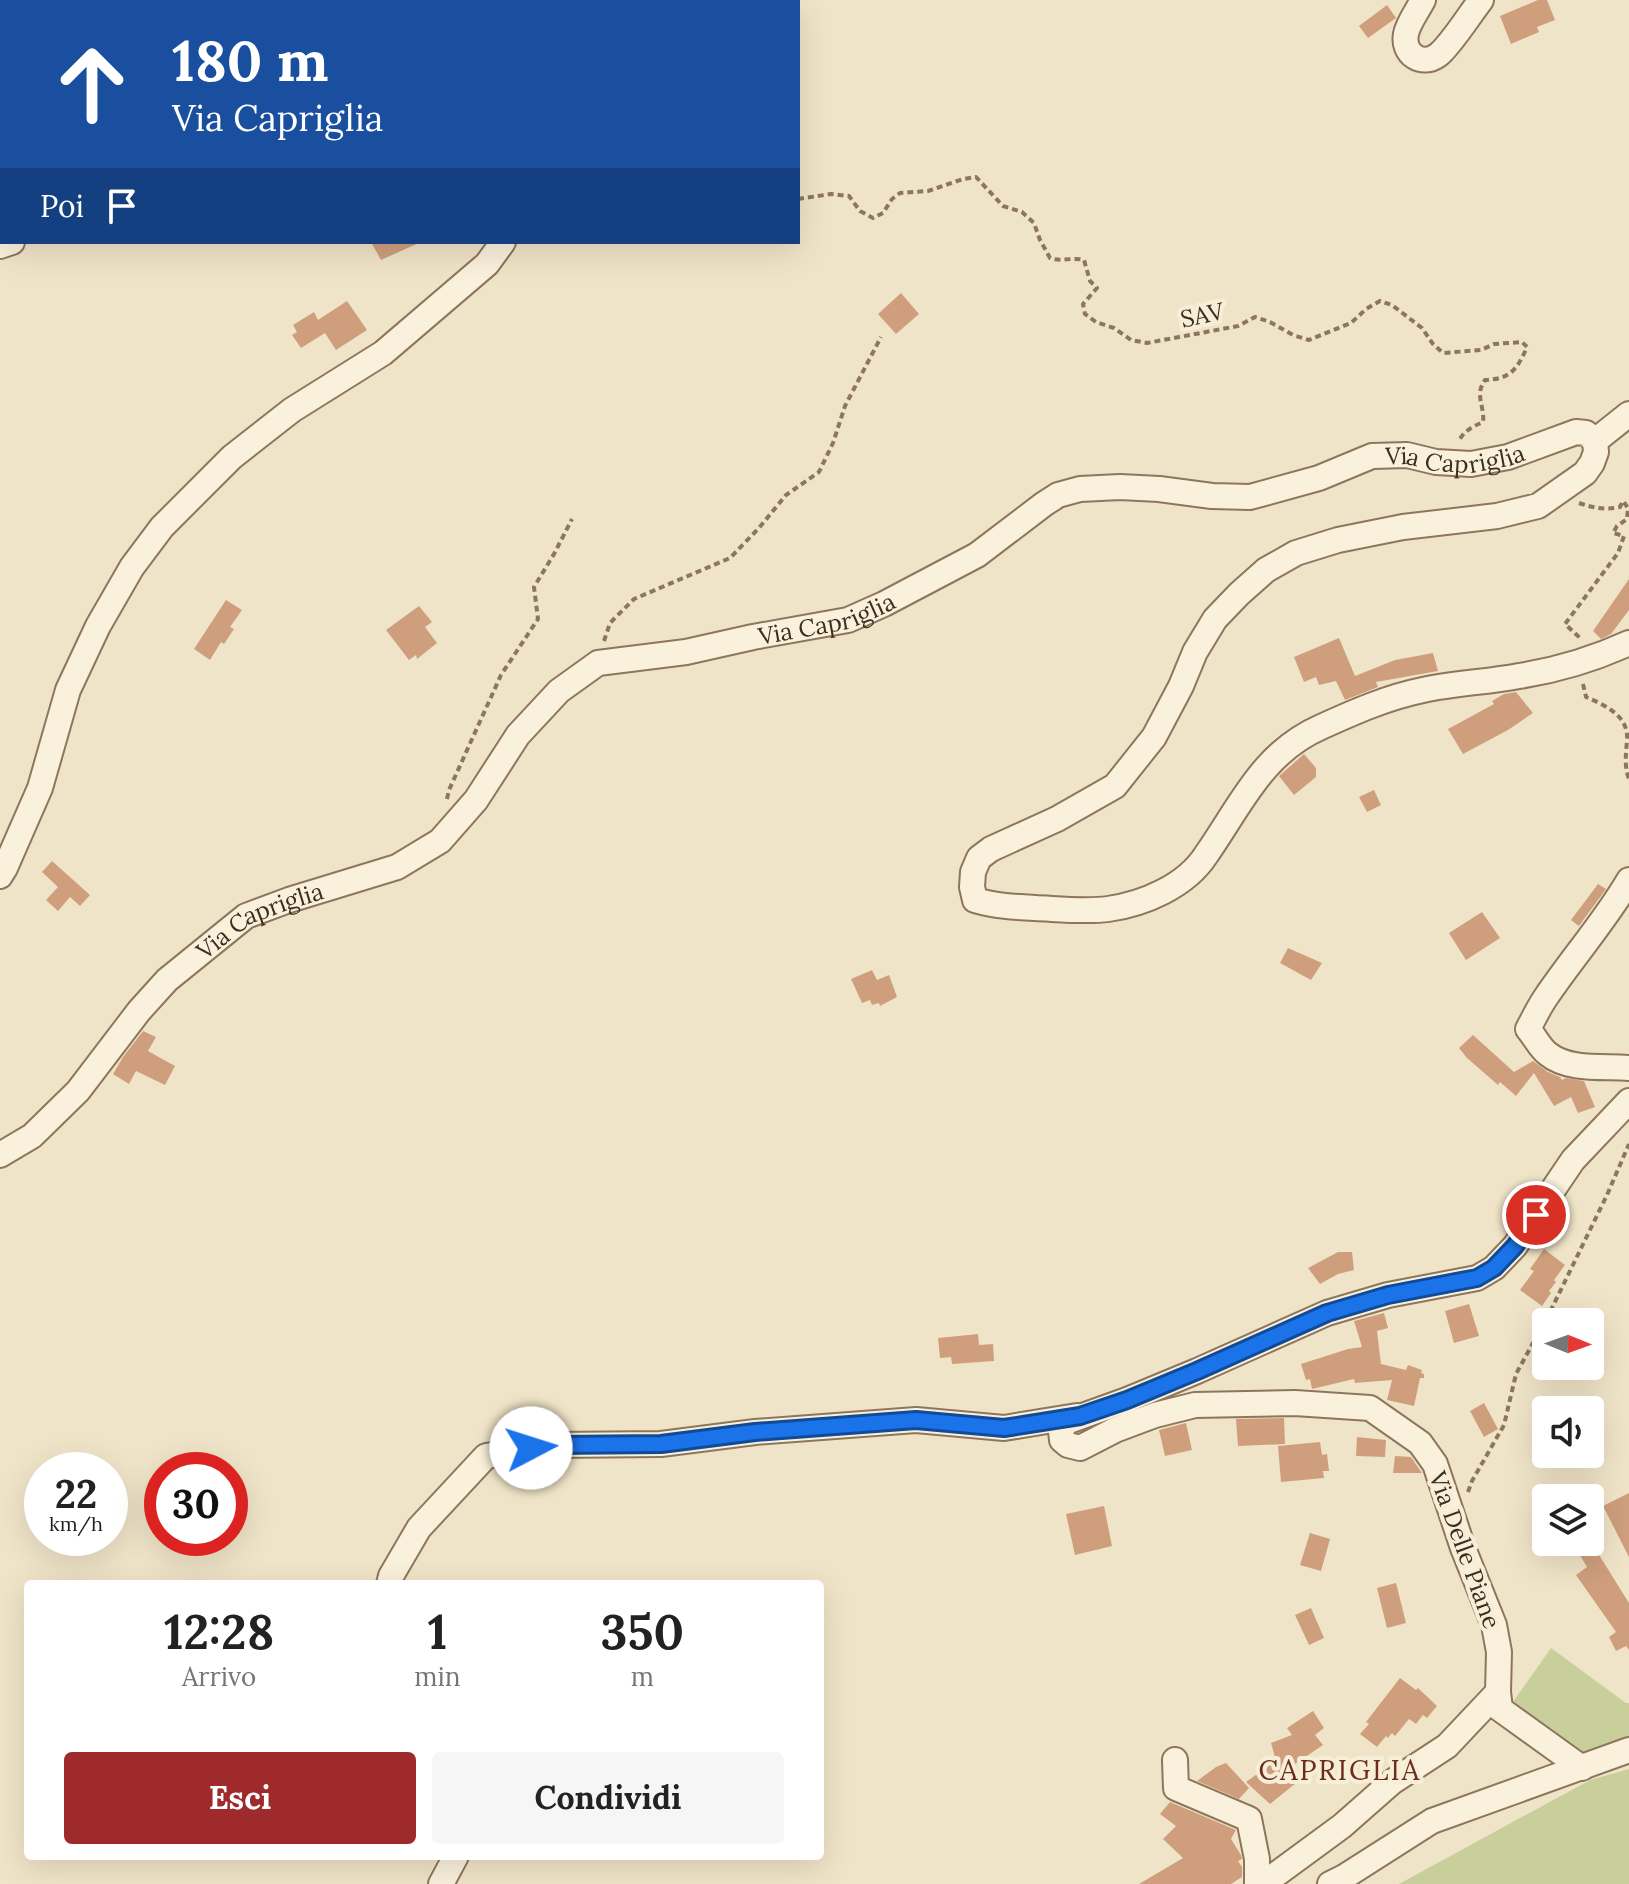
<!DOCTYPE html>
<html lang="it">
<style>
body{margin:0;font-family:Lora,serif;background:#f6f6f6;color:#222;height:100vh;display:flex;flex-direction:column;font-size:30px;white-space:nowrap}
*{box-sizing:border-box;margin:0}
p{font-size:26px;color:#767676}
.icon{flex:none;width:44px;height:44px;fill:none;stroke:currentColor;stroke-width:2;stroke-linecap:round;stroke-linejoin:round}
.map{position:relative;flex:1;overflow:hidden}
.drawer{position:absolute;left:24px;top:1580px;width:800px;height:280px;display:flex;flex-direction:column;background:#fff;border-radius:8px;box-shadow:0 8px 32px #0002}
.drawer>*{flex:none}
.guide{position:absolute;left:0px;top:0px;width:800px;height:244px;box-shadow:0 8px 32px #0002;background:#1a4fa0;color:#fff;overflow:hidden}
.needle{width:52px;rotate:91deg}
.controls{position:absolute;left:1532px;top:1308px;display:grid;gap:16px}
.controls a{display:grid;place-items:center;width:72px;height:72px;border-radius:8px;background:#fff;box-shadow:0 8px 32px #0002;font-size:40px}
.speed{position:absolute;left:24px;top:1452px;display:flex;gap:16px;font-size:40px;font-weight:700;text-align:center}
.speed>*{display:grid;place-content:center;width:104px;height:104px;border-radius:50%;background:#fff;box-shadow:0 8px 32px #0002;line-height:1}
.speed small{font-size:20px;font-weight:400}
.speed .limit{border:12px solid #d22;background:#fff;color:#111}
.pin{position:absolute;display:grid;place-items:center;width:68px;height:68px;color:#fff;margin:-34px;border:4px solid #fff;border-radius:50%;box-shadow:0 2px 8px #0007}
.me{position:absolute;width:88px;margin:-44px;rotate:85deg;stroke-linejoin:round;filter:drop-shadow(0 0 6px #0008)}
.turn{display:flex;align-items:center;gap:28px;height:168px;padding:0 40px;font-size:36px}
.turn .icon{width:104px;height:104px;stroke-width:2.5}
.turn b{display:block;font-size:56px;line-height:68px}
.then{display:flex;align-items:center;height:76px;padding:0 40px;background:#0003;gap:16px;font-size:30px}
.eta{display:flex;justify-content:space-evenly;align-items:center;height:136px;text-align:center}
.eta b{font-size:48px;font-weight:800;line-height:56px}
.action{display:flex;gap:16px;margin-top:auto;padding:16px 40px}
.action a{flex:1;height:92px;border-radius:8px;background:#9e2a2b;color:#fff;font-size:32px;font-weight:800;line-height:92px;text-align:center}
.action a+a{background:#f6f6f6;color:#222}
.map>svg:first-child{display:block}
.green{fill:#c9cf9b}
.building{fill:#cf9f7d}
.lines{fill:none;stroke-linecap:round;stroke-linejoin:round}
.minor-casing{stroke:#8d765c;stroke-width:28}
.path{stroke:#8d765c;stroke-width:4;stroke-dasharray:6 4;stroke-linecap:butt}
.minor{stroke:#faf1dc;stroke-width:24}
.route-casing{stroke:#114b97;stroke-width:20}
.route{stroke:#1a73e8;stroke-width:14}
.labels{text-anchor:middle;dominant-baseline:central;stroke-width:8;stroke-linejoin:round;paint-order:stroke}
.street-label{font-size:24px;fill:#3d2e20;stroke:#f7eed8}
.quarter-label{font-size:28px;letter-spacing:2px;fill:#6b2e1e;stroke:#f7eed8}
</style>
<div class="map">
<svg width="1629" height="1884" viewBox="0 0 1629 1884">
<rect width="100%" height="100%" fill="#f0e4c8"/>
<g class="green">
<polygon points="1551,1648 1626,1703 1629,1703 1629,1745 1589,1759 1508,1709"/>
<polygon points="1629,1769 1629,1884 1399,1884 1590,1780"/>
</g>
<g class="building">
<polygon points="1538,0 1547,0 1555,20 1537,27 1539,32 1511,44 1500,16"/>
<polygon points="1387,5 1396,18 1368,38 1359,26"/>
<polygon points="371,242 421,242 381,260"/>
<polygon points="901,293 919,314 896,334 878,314"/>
<polygon points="347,301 367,330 336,350 325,333 301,348 292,335 297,332 293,325 314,312 318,320"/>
<polygon points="1629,579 1629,610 1611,634 1601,639 1593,631"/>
<polygon points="226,600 242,610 230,627 234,629 224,644 221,642 210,660 194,649"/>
<polygon points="419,606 432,622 425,627 437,643 417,659 416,655 409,660 386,630"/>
<polygon points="1339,638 1355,676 1395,660 1433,653 1438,671 1376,682 1378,687 1345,700 1336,681 1319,685 1316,677 1304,682 1294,657"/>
<polygon points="1516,692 1533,713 1508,730 1463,754 1448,729 1494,704 1492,701 1504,694"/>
<polygon points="1304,754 1316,768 1316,777 1294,795 1279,776"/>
<polygon points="1374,790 1381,805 1367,812 1359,797"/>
<polygon points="52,861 90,895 80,906 70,897 58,911 46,900 58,887 42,872"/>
<polygon points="1598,884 1606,889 1579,926 1571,920"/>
<polygon points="1482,912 1500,938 1466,960 1449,933"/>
<polygon points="1288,948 1322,963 1311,980 1280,963"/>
<polygon points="872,970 877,980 889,975 897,997 880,1006 879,1003 872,1005 870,1000 862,1003 851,979"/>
<polygon points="143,1031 156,1037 148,1051 175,1066 165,1085 136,1071 129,1084 113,1074 123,1057"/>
<polygon points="1473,1035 1514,1072 1533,1061 1548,1072 1560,1077 1562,1080 1566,1078 1584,1081 1595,1107 1578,1113 1571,1097 1554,1106 1534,1073 1516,1096 1500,1082 1498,1085 1467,1058 1459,1048"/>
<polygon points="1544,1249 1565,1265 1554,1280 1556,1282 1549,1291 1551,1293 1542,1306 1520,1290 1534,1271 1530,1269"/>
<polygon points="1338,1252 1352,1252 1354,1270 1338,1274 1320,1284 1308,1268"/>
<polygon points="1469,1304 1479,1336 1454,1343 1445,1311"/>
<polygon points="1384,1313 1388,1328 1377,1331 1381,1364 1406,1370 1408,1365 1422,1370 1421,1373 1424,1374 1424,1378 1420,1378 1414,1406 1387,1400 1392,1380 1355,1383 1354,1379 1312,1389 1310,1379 1306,1380 1301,1364 1348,1349 1362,1347 1354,1321"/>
<polygon points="978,1334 979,1345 993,1344 994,1361 952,1364 951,1357 940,1358 938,1338"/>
<polygon points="1484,1403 1498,1429 1484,1437 1470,1411"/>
<polygon points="1284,1418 1285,1444 1238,1446 1236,1419"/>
<polygon points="1186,1423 1192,1450 1165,1456 1159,1430"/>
<polygon points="1357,1437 1386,1440 1385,1457 1356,1456"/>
<polygon points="1320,1442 1322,1455 1327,1454 1329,1471 1323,1471 1324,1478 1281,1482 1278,1446"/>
<polygon points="1395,1456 1411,1457 1422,1473 1393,1473"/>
<polygon points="1629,1493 1629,1557 1603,1506"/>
<polygon points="1104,1506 1112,1546 1075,1555 1066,1514"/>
<polygon points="1310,1533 1330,1539 1321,1571 1300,1565"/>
<polygon points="1572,1542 1591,1542 1629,1603 1629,1650 1626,1646 1616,1651 1609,1637 1616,1632 1576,1575 1587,1567"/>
<polygon points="1396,1583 1406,1623 1387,1628 1377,1588"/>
<polygon points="1311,1608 1324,1638 1309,1645 1295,1615"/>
<polygon points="1400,1678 1416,1690 1418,1688 1437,1706 1427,1718 1423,1715 1416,1724 1409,1719 1395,1736 1392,1733 1388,1738 1386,1736 1377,1747 1360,1734 1369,1724 1366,1722"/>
<polygon points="1313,1711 1324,1728 1315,1735 1323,1745 1292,1766 1297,1772 1291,1777 1296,1783 1270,1804 1246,1782 1274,1762 1272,1759 1275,1757 1271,1743 1292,1735 1287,1728"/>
<polygon points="1226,1763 1249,1788 1239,1799 1197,1781 1216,1767"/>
<polygon points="1170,1802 1236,1830 1231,1839 1241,1855 1242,1859 1238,1861 1242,1867 1242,1877 1231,1884 1139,1884 1183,1858 1163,1839 1176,1826 1160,1814"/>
</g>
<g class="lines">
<defs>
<g id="minor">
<path d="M1423 0C1418 10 1408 23 1406 34 1402 54 1422 67 1438 55 1450 46 1470 14 1481 0"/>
<polyline points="378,2 380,0"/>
<polyline points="534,2 535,0"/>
<polyline points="0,246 12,242"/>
<polyline points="1595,441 1629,414"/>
<polyline points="0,876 5,868 40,788 68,690 98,626 132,567 162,527 232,457 292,410 383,353 487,264 503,242"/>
<path d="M1629 880C1605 921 1573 957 1546 997 1539 1007 1534 1018 1528 1029 1535 1037 1540 1048 1548 1054 1569 1071 1604 1066 1629 1068"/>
<path id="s1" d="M0 1155 32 1136 78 1091 139 1011 167 980 246 916 289 900 397 867 440 841 476 800 518 735 559 691 598 663 686 652 753 637 848 620 884 604 977 555 1044 504 1058 495 1080 489 1120 487 1159 489 1212 496 1250 497 1319 478 1372 456 1407 455 1436 462 1471 464 1508 457 1576 432 1586 433 1595 441 1596 452 1592 463 1585 473 1538 506 1497 516 1403 527 1338 540 1296 553 1266 570 1239 594 1215 619 1195 652 1181 686 1154 737 1115 786 1057 819 991 849 979 858 973 872 972 887 975 900C995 906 1015 907 1035 908 1058 909 1086 912 1108 909 1144 904 1186 886 1206 855 1241 805 1262 753 1321 727 1354 712 1388 697 1423 690 1455 683 1488 682 1519 676 1558 670 1594 659 1629 643"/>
<polyline points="389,1584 391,1576 419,1528 486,1456 554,1445 661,1444 755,1432 916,1420 1004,1428 1077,1416"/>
<polyline points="1175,1760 1176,1788 1249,1819 1257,1859 1257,1884"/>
<polyline points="1582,1768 1500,1709 1498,1692 1499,1652 1494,1625 1463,1548 1435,1464 1420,1443 1370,1408 1295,1403 1195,1405 1155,1415 1115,1430 1080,1448 1068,1445 1062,1440 1061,1431 1066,1422 1127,1400 1197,1371 1327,1313 1388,1295 1477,1278 1494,1268 1515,1246 1573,1160 1629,1101"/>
<polyline points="441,1884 456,1856"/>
<polyline points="1263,1884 1342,1826 1392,1782 1447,1746 1498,1692"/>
<polyline points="1330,1884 1344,1877 1432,1821 1629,1750"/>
</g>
</defs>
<use href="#minor" class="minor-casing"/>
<g class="path">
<path d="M798 199 831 194 849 196 860 211 873 218 883 213 892 199 900 193 928 191 963 179 976 177 1003 206 1022 212 1034 223 1040 240 1050 258C1061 262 1072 257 1084 260L1090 281 1097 288 1083 304 1085 314 1096 322 1114 328 1131 340 1147 343 1238 326 1255 317 1270 322 1293 335 1309 340 1351 323 1366 309 1380 301 1392 305 1422 328 1433 344 1443 353 1481 350 1494 344 1522 342 1527 347C1517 370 1510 379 1485 380 1474 395 1485 406 1483 422 1472 427 1464 431 1458 442"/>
<path d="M1579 503C1593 508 1605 510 1620 507L1623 501 1628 508 1627 519 1617 526 1613 533 1624 536 1618 553 1565 624 1580 638"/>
<polyline points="604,641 610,623 634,599 730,558 759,528 786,495 819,472 833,443 845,406 881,337"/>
<path d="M1583 684 1586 697C1605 705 1629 716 1627 740 1626 754 1624 766 1629 779"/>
<polyline points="447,799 449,790 501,675 538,619 534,587 554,554 572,519"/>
<polyline points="1468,1492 1472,1481 1504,1425 1516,1374 1551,1310 1607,1195 1629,1144"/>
</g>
<use href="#minor" class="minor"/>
</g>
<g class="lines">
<defs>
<polyline id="route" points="531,1448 554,1445 661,1444 755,1432 916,1420 1004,1428 1080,1416 1127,1400 1197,1371 1327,1313 1388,1295 1477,1278 1494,1268 1515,1246 1536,1215"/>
</defs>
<use href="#route" class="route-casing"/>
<use href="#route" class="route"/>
</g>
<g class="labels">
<g class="street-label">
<text transform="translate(1202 315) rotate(-12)">SAV</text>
<text stroke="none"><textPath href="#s1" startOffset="1700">Via Capriglia</textPath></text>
<text stroke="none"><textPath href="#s1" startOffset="1028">Via Capriglia</textPath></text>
<text stroke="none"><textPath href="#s1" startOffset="356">Via Capriglia</textPath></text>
<text transform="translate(1465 1550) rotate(70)">Via Delle Piane</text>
</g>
<g class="quarter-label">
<text x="1340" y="1770">CAPRIGLIA</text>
</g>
</g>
</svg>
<div class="controls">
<a><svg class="needle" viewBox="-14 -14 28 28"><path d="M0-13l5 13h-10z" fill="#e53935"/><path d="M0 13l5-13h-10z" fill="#767676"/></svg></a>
<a><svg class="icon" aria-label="sound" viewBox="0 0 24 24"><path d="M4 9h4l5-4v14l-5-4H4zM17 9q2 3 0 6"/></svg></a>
<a><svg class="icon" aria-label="layers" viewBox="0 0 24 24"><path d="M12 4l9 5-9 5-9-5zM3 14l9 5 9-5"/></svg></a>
</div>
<div class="speed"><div>22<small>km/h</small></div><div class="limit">30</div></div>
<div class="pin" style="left:1536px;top:1215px;background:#d93025"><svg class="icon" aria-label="arrive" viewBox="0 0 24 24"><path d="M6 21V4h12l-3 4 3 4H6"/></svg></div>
<svg class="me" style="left:531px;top:1448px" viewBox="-20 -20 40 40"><circle r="19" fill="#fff"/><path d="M0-13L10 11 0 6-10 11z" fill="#1a73e8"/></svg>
<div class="guide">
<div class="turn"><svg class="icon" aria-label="ahead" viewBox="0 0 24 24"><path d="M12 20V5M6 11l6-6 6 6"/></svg><div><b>180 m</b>Via Capriglia</div></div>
<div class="then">Poi<svg class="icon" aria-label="arrive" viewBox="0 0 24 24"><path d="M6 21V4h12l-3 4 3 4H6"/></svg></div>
</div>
<section class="drawer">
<div class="eta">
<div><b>12:28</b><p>Arrivo</p></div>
<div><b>1</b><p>min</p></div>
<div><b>350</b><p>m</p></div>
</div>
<div class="action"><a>Esci</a><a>Condividi</a></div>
</section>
</div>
